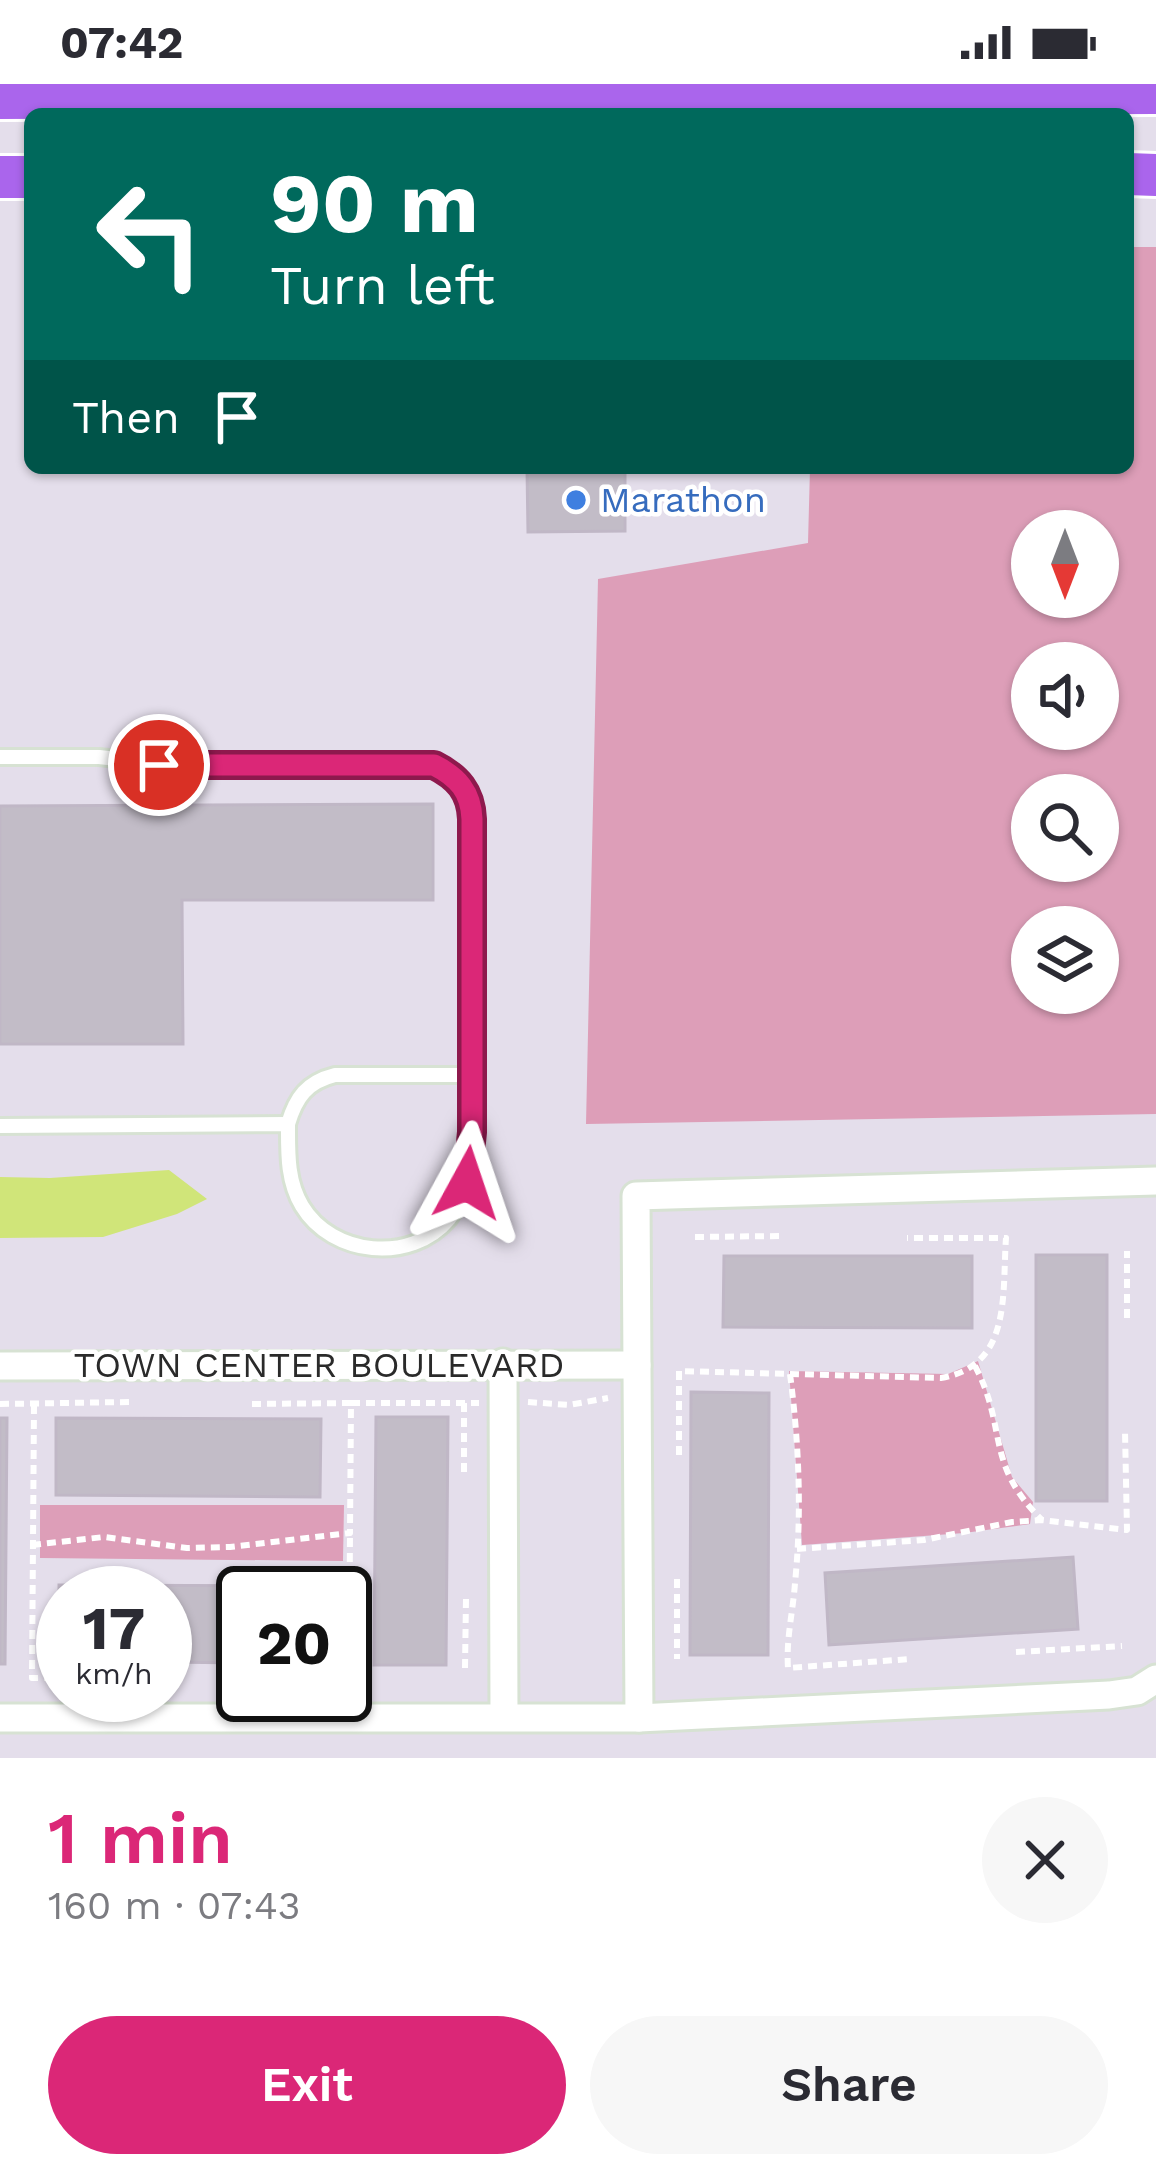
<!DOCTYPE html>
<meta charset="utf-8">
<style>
body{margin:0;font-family:"Work Sans",sans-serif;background:#f7f7f7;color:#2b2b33;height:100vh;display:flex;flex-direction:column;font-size:45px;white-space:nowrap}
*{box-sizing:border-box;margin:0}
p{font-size:39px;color:#7c7c81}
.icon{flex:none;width:66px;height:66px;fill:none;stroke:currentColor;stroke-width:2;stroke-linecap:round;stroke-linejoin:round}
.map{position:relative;height:1674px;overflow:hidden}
.panel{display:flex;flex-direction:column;background:#fff;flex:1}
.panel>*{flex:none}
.hud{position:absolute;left:24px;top:24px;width:1110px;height:366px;border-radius:18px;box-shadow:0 3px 9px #0004;background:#00695c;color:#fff;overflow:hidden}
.needle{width:78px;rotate:180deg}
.fabs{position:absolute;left:1011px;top:426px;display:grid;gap:24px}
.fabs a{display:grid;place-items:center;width:108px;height:108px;border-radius:50%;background:#fff;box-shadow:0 3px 9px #0004;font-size:60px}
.speed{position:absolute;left:36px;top:1482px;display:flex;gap:24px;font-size:60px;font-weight:700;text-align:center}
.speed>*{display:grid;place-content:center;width:156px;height:156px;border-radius:50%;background:#fff;box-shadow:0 3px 9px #0004;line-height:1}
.speed small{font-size:30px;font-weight:400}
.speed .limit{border:6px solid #111;border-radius:18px;background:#fff;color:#111}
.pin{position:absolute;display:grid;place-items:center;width:102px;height:102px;color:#fff;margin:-51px;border:6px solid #fff;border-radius:50%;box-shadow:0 3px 12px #0007}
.me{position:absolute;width:132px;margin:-66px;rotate:5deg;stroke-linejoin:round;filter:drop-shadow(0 0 9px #0008)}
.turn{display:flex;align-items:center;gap:42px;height:252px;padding:0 48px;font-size:54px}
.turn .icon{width:156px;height:156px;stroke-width:2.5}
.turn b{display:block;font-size:84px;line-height:102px}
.then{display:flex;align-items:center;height:114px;padding:0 48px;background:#0003;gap:24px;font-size:45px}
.round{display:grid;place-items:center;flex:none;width:126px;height:126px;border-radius:63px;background:#f7f7f7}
.headline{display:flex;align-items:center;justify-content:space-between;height:204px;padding:0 48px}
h1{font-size:72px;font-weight:600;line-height:90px;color:#db2777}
.button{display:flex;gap:24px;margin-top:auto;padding:24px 48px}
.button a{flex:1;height:138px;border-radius:72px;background:#db2777;color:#fff;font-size:48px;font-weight:600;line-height:138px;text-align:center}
.button a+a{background:#f7f7f7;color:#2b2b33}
.status{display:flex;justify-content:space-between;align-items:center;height:84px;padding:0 60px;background:#fff;direction:ltr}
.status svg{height:33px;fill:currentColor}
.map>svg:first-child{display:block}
.green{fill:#dd9eb8;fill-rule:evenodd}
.water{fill:#d0e579}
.building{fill:#c2bcc7;stroke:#c0b7c6;stroke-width:3}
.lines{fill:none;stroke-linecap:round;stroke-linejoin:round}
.service-casing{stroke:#d7e2d3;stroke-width:20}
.minor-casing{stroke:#d7e2d3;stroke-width:33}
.trunk-casing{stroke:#fff;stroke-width:48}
.path{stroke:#fff;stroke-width:6;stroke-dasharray:9 6;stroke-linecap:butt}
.service{stroke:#fff;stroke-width:14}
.minor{stroke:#fff;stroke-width:27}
.trunk{stroke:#aa65ec;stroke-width:42}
.route-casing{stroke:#8e194d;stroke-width:30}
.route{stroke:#db2777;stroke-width:21}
.shop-dot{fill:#3f7fe0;stroke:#fff;stroke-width:4.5}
.labels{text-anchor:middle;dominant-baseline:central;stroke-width:9;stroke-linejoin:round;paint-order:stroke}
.shop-label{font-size:36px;fill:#366cbe;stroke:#fff;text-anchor:start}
.street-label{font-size:36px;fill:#2a2a2a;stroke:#fff}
</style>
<div class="status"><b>07:42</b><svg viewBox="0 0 49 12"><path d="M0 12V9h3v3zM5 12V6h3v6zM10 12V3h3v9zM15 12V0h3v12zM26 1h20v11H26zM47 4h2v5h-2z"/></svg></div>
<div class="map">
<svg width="1156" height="1674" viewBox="0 0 1156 1674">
<rect width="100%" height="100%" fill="#e4deeb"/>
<g class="green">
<path d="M1128 163H1156V1030L586 1040 598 495 808 459 810 384H1128ZM1032 447H1098V513H1032ZM1032 579H1098V645H1032ZM1032 711H1098V777H1032ZM1032 843H1098V909H1032Z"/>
<polygon points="978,1277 1012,1393 1033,1418 1030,1440 964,1449 802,1461 789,1287 948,1290"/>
<polygon points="40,1421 344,1421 343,1477 40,1474"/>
</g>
<polygon class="water" points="169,1086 207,1115 177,1130 103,1153 0,1154 0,1093 50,1094"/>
<g class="building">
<polygon points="527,384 625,384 625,447 528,448"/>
<polygon points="433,720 433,816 182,816 183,960 0,960 0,722"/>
<rect x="1036" y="1171" width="71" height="246"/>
<polygon points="724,1172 972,1172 972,1244 723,1243"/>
<polygon points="691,1308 769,1309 768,1571 690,1571"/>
<polygon points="376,1333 448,1333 446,1581 374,1581"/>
<polygon points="0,1334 7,1334 5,1580 0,1580"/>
<polygon points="56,1334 321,1335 320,1413 56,1411"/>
<polygon points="1073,1473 1078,1545 829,1561 825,1489"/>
<polygon points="59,1501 322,1502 322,1509 243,1509 243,1579 165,1578 165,1509 63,1509 63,1578 59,1578"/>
</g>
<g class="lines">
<defs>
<g id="service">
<path d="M0 673H99L180 682 434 681C458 692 471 708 472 735L471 1074C467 1096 463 1117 449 1135 411 1180 332 1172 302 1122 287 1097 288 1069 288 1040L0 1042"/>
<path d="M288 1040C296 1013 307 998 335 991H472"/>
</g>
<g id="minor">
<polyline points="503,1279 504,1632"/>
<polyline points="0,1282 637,1281"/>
<polyline points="0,1634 639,1634 1109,1611 1137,1607 1156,1595"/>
<polyline points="639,1634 636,1112 1156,1097"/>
</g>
<g id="trunk">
<polyline points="0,14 1156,9"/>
<polyline points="1128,90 1156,91"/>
<polyline points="0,93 30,93"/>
</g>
</defs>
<use href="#service" class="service-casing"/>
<use href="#minor" class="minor-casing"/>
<use href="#trunk" class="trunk-casing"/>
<g class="path">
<polyline points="695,1153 781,1152"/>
<polyline points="1127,1234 1127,1167"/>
<path d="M975 1282C1008 1344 984 1379 1042 1436"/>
<path d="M790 1290C799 1359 802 1429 795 1499 793 1528 786 1554 788 1584L910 1575"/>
<polyline points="528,1318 569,1321 608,1314"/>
<polyline points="351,1319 479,1319"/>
<polyline points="464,1319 464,1389"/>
<polyline points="0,1320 129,1318"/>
<polyline points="34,1321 32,1594 63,1594"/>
<path d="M679 1371V1287L941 1294C1012 1282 1002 1210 1006 1154H907"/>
<polyline points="32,1461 104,1453 187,1464 230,1463 350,1449 351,1319 249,1320"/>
<polyline points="797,1465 924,1456 1012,1438 1042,1436 1127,1446 1125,1347"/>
<polyline points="677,1495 677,1575"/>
<polyline points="1016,1568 1122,1562"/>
<polyline points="465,1584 466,1514"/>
<polyline points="345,1594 349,1594 350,1449"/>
</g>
<use href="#service" class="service"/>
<use href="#minor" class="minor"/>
<use href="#trunk" class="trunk"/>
</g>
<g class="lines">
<defs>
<path id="route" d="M159 681H434C458 693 471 708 472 735V1048L467 1099"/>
</defs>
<use href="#route" class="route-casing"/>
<use href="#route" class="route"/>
</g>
<circle class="shop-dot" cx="576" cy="416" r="12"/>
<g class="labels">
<g class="shop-label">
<text x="600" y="416">Marathon</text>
</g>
<g class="street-label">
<text x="319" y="1281">TOWN CENTER BOULEVARD</text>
</g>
</g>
</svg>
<div class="fabs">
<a><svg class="needle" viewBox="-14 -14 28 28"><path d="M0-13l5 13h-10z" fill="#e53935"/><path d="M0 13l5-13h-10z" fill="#7c7c81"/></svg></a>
<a><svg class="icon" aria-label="sound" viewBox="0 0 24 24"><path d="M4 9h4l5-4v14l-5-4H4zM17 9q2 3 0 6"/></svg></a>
<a><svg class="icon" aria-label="search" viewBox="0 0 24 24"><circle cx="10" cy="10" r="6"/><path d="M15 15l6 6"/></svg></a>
<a><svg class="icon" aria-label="layers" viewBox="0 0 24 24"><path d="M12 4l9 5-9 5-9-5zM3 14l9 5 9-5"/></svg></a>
</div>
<div class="speed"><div>17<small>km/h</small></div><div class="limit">20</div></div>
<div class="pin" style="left:159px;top:681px;background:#d93025"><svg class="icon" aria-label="arrive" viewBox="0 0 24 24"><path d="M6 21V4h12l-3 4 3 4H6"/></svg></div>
<svg class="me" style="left:467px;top:1099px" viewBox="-20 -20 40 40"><path d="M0-17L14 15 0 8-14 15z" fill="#db2777" stroke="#fff" stroke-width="4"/></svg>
<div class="hud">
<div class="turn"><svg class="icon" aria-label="left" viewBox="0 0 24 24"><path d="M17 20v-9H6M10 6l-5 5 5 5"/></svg><div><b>90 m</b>Turn left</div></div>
<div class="then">Then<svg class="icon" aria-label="arrive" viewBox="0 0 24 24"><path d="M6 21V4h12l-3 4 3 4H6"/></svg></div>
</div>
</div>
<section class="panel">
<div class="headline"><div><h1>1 min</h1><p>160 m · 07:43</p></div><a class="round"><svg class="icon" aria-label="close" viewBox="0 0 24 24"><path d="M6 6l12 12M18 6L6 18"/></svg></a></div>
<div class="button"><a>Exit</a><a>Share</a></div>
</section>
